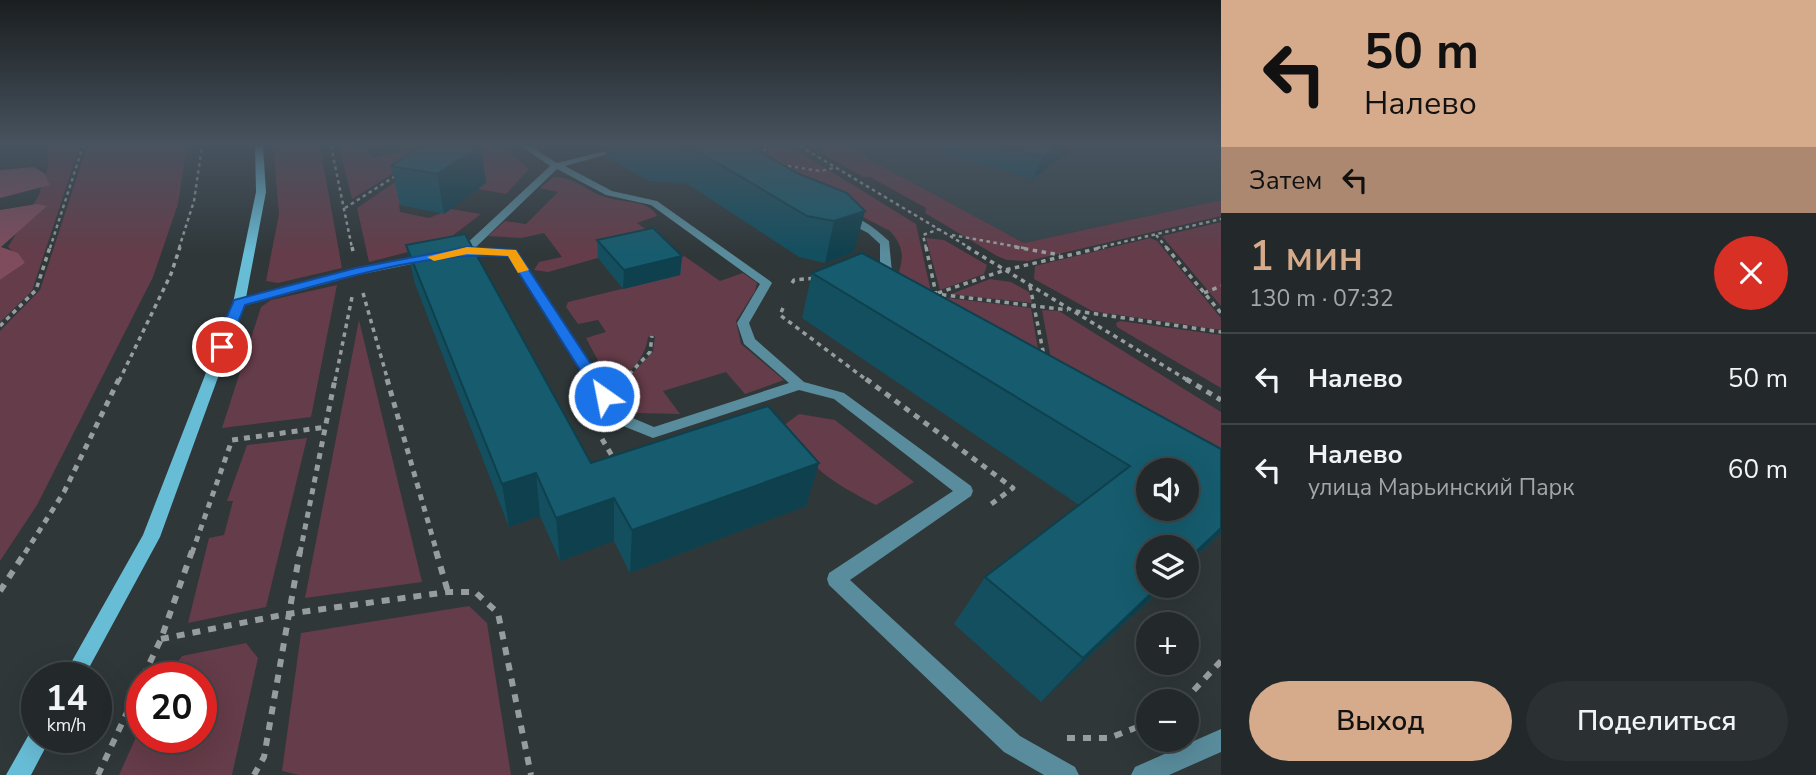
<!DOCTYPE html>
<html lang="ru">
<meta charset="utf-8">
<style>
body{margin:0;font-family:"Nunito Sans",sans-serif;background:#2b3133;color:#f1f3f6;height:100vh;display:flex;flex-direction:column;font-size:26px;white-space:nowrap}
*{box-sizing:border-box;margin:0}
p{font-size:23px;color:#a3a6a9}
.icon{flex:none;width:38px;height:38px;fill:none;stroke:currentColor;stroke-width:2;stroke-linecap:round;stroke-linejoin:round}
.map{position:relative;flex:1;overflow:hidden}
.drawer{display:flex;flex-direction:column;background:#23292b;width:595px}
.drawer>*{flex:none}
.top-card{background:#d6ab8b;color:#111;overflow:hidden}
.controls{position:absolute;left:1136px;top:458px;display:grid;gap:14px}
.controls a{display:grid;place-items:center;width:63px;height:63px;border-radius:50%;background:#23292b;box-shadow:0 7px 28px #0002,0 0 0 2px #404547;font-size:35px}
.speed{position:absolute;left:21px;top:662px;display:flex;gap:14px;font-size:35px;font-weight:700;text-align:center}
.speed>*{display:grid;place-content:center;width:91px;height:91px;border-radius:50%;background:#23292b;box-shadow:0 7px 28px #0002,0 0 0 2px #404547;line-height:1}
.speed small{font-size:18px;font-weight:400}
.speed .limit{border:10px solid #d22;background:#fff;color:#111}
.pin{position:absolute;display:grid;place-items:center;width:60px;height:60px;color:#fff;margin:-30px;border:4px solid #fff;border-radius:50%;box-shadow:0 2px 7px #0007}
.me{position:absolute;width:77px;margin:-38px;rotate:327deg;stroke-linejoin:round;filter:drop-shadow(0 0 5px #0008)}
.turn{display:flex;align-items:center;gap:24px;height:147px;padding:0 28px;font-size:32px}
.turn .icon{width:91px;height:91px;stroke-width:2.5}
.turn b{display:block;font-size:49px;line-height:60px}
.then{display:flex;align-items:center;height:66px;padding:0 28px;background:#0003;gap:14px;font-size:26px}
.round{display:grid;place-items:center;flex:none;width:74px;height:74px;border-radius:37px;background:#2b3133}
.summary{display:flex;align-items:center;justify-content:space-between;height:119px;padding:0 28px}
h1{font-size:42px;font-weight:600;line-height:52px;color:#d6ab8b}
.primary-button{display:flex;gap:14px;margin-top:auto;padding:14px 28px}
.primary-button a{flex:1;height:80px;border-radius:42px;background:#d6ab8b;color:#111;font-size:28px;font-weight:600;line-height:80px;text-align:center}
.primary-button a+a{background:#2b3133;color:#f1f3f6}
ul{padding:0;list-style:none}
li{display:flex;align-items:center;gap:21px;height:91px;padding:0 28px;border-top:2px solid #404547}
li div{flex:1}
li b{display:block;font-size:26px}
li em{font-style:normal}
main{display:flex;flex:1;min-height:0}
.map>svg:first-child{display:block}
.built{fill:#354449}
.green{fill:#653c49}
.forest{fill:#7f4c5d}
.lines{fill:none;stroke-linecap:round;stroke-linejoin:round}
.path-far3{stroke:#979d9f;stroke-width:2.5;stroke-dasharray:3.5 3.5;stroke-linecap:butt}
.path-far2{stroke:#979d9f;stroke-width:3.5;stroke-dasharray:4.5 4.5;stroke-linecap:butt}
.path-far1{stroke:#979d9f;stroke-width:5;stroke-dasharray:6 6;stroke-linecap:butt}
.path{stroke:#979d9f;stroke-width:6;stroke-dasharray:8 8;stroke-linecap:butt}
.service{fill:#598c9c;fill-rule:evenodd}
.secondary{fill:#68bdd6;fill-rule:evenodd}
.wall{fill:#134f5f}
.shaded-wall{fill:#0f404d}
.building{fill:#165c6e;stroke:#0f404d;stroke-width:2;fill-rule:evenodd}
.route{fill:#1a73e8;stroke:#114b97;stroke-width:2}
.slow{fill:#f59e0b}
</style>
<main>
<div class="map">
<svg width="1221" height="775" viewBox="0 0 1221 775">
<rect width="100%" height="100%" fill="#2f3739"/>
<polygon class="built" points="845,146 1221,146 1221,200 1024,243"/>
<g class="green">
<polygon points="48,146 79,146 78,151 32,291 0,322 0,280 25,263 8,247 39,195 48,167"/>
<polygon points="87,146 187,146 178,204 153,277 37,505 0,561 0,331 40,290"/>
<polygon points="273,146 320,146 342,268 278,283 266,281 279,214"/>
<polygon points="339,146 362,146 373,158 430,146 421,156 352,199"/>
<polygon points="500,146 529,169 506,194 478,189 485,183 481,181 486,176 453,170 441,175 399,205 400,212 429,218 451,209 481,214 443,243 369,262 357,208 423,163"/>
<path d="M770 146H790L916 224 931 292 898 276C904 256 904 247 890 231L763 165 817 170 766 162Z"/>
<polygon points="809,146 845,146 1024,243 1221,200 1221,216 1028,261 1007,260 997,256 925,213 926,208 870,177 863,177"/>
<path d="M553 177C578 178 584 190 605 197 622 203 648 199 657 216L637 223 720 281 743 273 757 283 755 291 736 321 741 344 784 380 745 394 726 372 663 391 680 414 637 413 616 390 653 352 655 336 648 337C645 360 629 373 612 387L586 338 606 332 598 320 578 324 566 307 568 302 679 275 598 258 548 272 534 270 539 262 562 257 544 233 521 238 488 236 505 221 526 224 558 192 540 188Z"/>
<polygon points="1221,222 1221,306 1162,236"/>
<polygon points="926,238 944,240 987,265 984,274 940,290"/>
<polygon points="1150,238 1157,241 1221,318 1221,330 1092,311 1034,279 1035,266"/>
<polygon points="990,279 1011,282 1029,292 1032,303 951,294"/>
<polygon points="337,285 311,417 222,428 261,307 271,300"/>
<polygon points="940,297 1031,308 1039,355"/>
<polygon points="1042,310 1059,311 1221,412 1221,452 1051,359"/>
<polygon points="359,320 422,582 305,598"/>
<polygon points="1120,321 1221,335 1221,388 1117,327 1116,323"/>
<path d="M799 414 835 420 914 482 876 505C836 485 805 465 783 426Z"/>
<polygon points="307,438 266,607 188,623 209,538 224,535 233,501 227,501 247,445"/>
<polygon points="469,606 487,623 511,775 299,775 282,771 301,633"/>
<polygon points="246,643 258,658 232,775 119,775 142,724 142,737 201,737 201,677 167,677 182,656"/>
</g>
<g class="forest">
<polygon points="34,167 44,173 50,185 0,198 0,170"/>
<polygon points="37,204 47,206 1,247 18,253 25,263 0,280 0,210"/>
</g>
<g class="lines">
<g class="path-far3">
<polyline points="331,146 352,248"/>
<polyline points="800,146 970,248"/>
<polyline points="762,158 766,146"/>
<polyline points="781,165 821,171 834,168"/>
<polyline points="345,208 397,175"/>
<polyline points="952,235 1024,248"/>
<polyline points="1156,235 1167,248"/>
<polyline points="50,248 83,146"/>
<polyline points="179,248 194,201 202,146"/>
<polyline points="926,248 923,235 939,229"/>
<polyline points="1097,248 1221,219"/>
</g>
<g class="path-far2">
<polyline points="352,247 353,251"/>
<polyline points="926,247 936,294 1068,310"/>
<polyline points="967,247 1189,381"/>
<polyline points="1015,247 1060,255"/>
<polyline points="1166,247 1221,313"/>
<polyline points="792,283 794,280 816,278"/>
<polyline points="1030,286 1044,356"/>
<polyline points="363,293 388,381"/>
<polyline points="938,293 1005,270 1104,247"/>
<polyline points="1204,293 1221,286"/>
<polyline points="783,308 780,315 868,381"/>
<polyline points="1076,311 1221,332"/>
<polyline points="0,326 36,290 50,247"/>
<polyline points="119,381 171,274 180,247"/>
<polyline points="335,381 352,297"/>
<polyline points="623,381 650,352 652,336"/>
</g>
<g class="path-far1">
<polyline points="387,379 437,553"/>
<polyline points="866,379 1013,488 990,505"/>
<polyline points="1186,379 1221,400"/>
<polyline points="623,381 625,379"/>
<polyline points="602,439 614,459"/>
<polyline points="25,553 64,492 119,379"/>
<polyline points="192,553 232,440 326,427"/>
<polyline points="300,553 335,379"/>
</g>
<g class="path">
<polyline points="436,551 448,592"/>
<polyline points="0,591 26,551"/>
<polyline points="161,639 287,614 448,592 475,592 498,613 531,775"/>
<polyline points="143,677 161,639 192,551"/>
<polyline points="1183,702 1221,661"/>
<polyline points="1067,738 1109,738 1148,723"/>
<polyline points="98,775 142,680"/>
<polyline points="254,775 264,757 300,551"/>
</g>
<g class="service">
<path d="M521 146H530L557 163 625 146H638L565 166 612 191 657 201 770 281 772 283 749 323 755 339 804 382 844 393 971 486 973 491 971 496 850 580 1020 736 1075 767 1079 775H1044L1004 752 829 585 827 579 829 573 953 491 834 399 799 390 653 438 613 422 509 256 458 253V249L463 247 550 166ZM557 169 606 195 651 205 760 284 737 323 744 344 789 383 654 427 623 414 516 251 476 247Z"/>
<path d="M843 216C860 215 877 230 889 241L892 272 900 282 898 284H890L880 272V244L868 233 843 220Z"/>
<polygon points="428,255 433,258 432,260 358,275 239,307 233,303 235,300 357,269"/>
<polygon points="1221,729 1221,752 1169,775 1131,775 1135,767"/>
</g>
<g class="secondary">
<polygon points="255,146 263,146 266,192 245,303 160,537 84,677 63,677 143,535 233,303 256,192"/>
<polygon points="37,727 37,737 51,737 31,775 6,775 32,729"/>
</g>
</g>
<g class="wall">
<polygon points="585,146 747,146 797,173 847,193 854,252 825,263 799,257 686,183 649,181 606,157 606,148 595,151"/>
<polygon points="940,146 1077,146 1033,179 938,152"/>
<polygon points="391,166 486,183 444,214 400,205"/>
<polygon points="597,240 682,256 680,275 623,289 598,258"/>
<polygon points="406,245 591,463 819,463 806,506 630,573 614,541 560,561 540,516 509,527 415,284"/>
<polygon points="812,273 1221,449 1221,533 1041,702 954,624 985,577 1079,505 802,318"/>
</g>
<g class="shaded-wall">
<polygon points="480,146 481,146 486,183 444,214 437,174"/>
<polygon points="594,146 606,146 606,148 595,151"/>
<polygon points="1058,146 1077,146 1033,179 1043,157"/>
<polygon points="865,211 854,252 825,263 834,221"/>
<polygon points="682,256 680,275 623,289 624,270"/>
<polygon points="819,463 806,506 630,573 632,530"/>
<polygon points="536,473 540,516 509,527 502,484"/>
<polygon points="614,498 614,541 560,561 556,518"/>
<polygon points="1221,528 1221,533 1186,565 1186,561"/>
<polygon points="1159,586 1164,586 1041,702 1083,658"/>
</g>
<g class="building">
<polygon points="422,146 480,146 437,174 391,166"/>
<polygon points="683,146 747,146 752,147 797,173 847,193 865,211 834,221 807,216 689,146"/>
<polygon points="1002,146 1058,146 1043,157"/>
<polygon points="653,228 682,256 624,270 597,240"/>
<polygon points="465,234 591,463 768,406 819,463 632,530 614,498 556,518 536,473 502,484 406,245"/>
<path d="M862 253 1221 449V528L1186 561V548H1148V586H1159L1083 658 985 577 1130 466 812 273ZM1148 471H1186V509H1148Z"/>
</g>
<linearGradient id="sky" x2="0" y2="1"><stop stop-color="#1a1e1f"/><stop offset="0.57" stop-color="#47535f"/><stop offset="1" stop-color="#47535f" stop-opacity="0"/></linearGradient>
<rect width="1221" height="254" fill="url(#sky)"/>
<path class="route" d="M467 247 516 250 610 393V400H599L508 256C420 251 329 283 245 305L227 350H217L214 347 234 300 356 268Z"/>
<polygon class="slow" points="467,247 516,250 529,270 518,273 508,256 467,254 434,261 427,257"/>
</svg>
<div class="controls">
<a><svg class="icon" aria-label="sound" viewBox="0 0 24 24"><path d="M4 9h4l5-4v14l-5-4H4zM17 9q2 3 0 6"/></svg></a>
<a><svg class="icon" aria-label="layers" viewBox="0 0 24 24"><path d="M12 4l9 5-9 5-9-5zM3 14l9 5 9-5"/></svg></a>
<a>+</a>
<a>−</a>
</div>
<div class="speed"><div>14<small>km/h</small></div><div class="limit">20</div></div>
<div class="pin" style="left:222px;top:347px;background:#d93025"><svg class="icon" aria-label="arrive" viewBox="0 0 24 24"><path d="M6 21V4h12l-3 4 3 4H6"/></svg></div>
<svg class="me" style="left:604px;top:396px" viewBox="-20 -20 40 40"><circle r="17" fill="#1a73e8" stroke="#fff" stroke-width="3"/><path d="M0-11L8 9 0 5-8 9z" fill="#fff"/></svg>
</div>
<section class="drawer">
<div class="top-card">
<div class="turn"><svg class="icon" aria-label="left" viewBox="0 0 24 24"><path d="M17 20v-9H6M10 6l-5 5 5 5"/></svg><div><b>50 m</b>Налево</div></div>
<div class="then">Затем<svg class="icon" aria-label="left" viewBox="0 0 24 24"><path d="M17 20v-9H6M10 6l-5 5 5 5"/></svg></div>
</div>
<div class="summary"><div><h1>1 мин</h1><p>130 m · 07:32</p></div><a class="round" style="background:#d93025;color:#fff"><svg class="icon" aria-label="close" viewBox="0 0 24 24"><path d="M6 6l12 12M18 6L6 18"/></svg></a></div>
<ul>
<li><svg class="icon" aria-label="left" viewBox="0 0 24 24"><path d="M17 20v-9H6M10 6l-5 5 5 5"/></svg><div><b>Налево</b></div><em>50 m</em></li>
<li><svg class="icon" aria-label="left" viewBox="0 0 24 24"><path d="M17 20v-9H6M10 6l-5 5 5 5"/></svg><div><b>Налево</b><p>улица Марьинский Парк</p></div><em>60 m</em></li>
</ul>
<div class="primary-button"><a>Выход</a><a>Поделиться</a></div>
</section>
</main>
